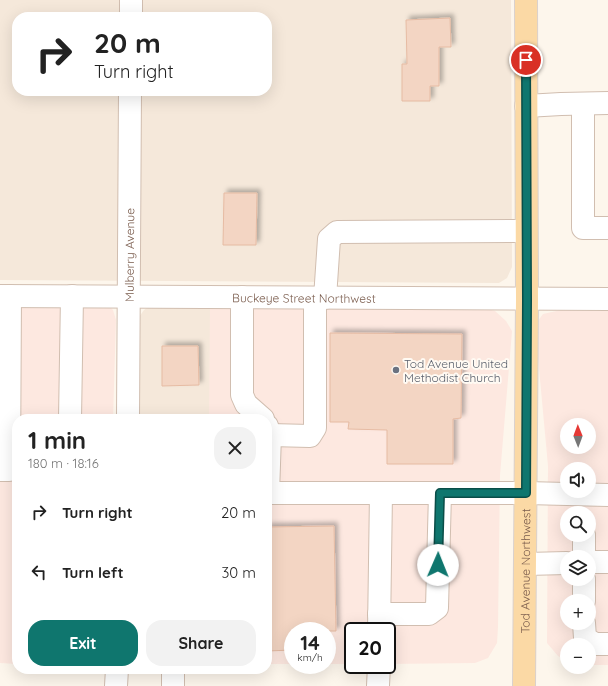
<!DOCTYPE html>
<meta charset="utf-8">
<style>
body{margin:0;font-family:Quicksand,sans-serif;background:#f2f2f2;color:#222;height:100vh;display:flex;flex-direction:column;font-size:15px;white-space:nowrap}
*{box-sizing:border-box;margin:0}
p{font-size:13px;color:#767676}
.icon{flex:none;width:22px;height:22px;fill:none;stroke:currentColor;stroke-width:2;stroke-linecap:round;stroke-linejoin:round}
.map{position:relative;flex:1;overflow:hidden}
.details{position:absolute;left:12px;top:414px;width:260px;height:260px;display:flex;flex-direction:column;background:#fff;border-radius:16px;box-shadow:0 4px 16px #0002}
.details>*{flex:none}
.hud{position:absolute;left:12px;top:12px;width:260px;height:84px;border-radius:16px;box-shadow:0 4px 16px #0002;background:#fff;color:#222;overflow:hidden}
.needle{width:26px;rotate:359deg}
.tools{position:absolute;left:560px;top:418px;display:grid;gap:8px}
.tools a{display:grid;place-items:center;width:36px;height:36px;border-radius:50%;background:#fff;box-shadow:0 4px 16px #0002;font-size:20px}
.speed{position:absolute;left:284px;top:622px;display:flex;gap:8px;font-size:20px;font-weight:700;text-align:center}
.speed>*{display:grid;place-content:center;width:52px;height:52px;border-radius:50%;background:#fff;box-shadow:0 4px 16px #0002;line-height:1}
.speed small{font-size:10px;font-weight:400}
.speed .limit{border:2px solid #111;border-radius:6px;background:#fff;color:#111}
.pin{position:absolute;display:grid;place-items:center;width:34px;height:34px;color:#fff;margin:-17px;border:2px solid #fff;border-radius:50%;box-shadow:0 1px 4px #0007}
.me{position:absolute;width:44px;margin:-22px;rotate:1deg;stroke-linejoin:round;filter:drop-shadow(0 0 3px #0008)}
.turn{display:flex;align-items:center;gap:14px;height:84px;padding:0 16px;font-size:18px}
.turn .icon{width:52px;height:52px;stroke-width:2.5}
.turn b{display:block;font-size:28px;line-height:34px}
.round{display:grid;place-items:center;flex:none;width:42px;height:42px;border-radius:16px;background:#f2f2f2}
.headline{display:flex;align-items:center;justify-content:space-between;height:68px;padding:0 16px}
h1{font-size:24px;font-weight:800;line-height:30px}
.cta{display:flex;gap:8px;margin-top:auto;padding:8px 16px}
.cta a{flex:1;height:46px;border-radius:16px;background:#0f766e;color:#fff;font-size:16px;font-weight:800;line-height:46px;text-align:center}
.cta a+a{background:#f2f2f2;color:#222}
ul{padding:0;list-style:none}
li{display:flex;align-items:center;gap:12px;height:60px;padding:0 16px}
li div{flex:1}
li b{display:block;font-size:15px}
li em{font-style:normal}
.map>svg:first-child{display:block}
.residential{fill:#f5e8da;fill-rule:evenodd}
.commercial{fill:#fde8e0;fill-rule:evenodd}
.building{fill:#f3d5c3;stroke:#e6bba3;filter:url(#shadow)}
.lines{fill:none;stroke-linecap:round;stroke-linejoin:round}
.minor-casing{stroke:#d1beb0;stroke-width:24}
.major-casing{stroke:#dad1cd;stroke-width:24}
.minor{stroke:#fff;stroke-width:22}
.major{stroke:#fbd9a5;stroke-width:22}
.route-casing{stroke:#0a4d48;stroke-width:10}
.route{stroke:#0f766e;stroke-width:7}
.worship-dot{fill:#6b7280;stroke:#fffaf3;stroke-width:1.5}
.labels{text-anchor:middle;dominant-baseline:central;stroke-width:4;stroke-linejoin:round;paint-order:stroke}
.street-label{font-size:12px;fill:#7a5c4d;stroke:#fffaf3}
.worship-label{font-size:12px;fill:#5b616d;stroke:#fffaf3;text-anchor:start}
</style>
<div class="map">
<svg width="608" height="686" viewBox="0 0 608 686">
<defs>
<filter id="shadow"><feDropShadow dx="3.5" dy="-3.5" stdDeviation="2" flood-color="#0004"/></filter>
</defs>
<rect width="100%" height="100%" fill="#fdf6ec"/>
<g class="residential">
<path d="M0 0H511L512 267 507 278 499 283 0 280ZM17 17H267V91H17Z"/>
<polygon points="151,305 210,306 257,419 138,419 139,317 144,310"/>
</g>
<g class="commercial">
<polygon points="0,304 108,305 113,310 116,320 113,419 17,419 17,664 0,663"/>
<polygon points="210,306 484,308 495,311 506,321 512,331 500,475 498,627 497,643 488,658 475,663 387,664 387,631 353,631 353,664 327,664 327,631 293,631 293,664 267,664 267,419 209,419"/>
<path d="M561 310 608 311V665H589V645H567V661L558 656 547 643 548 466 535 325 543 314ZM567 425H589V447H567ZM567 469H589V491H567ZM567 513H589V535H567ZM567 557H589V579H567ZM567 601H589V623H567Z"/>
</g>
<g class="building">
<polygon points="450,18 451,47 439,47 439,86 430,86 430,101 402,101 402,64 407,64 406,20"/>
<polygon points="224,193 257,193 256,245 223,245"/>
<polygon points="330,333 462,334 461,418 453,419 453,464 387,464 387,430 348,429 349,422 330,422"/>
<polygon points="162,346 198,346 199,385 162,386"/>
<polygon points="334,526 336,631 293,631 293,650 267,651 267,527"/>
</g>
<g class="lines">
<defs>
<g id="minor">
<polyline points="131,17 131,0"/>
<polyline points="583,104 583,228 608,228"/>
<polyline points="526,106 561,104 608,103"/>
<path id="s1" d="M0 296 608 299"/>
<polyline points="242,297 242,395 246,404 263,419"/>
<polyline points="325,298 329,239 337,232 526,231"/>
<polyline points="70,419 72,296"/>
<path id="s2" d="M128 419 130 91"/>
<polyline points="267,426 270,435 268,493"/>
<polyline points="270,435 310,436 315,428 315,298"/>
<polyline points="0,470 9,470 10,296"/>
<polyline points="267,493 526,493 608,495"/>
<polyline points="584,557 584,535"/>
<polyline points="589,562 608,562"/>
<polyline points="526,564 567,563"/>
<polyline points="584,579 584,601"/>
<polyline points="379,614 429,614 437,608 440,493"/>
<polyline points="584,623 585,638 595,644 608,644"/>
<polyline points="379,631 381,493"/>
<polyline points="173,669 173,686"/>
<polyline points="116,686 117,669"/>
<polyline points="378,686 379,665"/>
</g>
<g id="major">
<path id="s3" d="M524 686 527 300 526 0"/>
</g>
</defs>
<use href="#minor" class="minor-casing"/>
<use href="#major" class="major-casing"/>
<use href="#minor" class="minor"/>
<use href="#major" class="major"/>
</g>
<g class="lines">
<defs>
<polyline id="route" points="438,565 440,493 526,493 527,300 526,60"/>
</defs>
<use href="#route" class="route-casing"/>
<use href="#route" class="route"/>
</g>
<circle class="worship-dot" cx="396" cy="370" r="4"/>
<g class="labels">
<g class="street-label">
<text stroke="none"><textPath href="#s2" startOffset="164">Mulberry Avenue</textPath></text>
<text stroke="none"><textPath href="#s1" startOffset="304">Buckeye Street Northwest</textPath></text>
<text stroke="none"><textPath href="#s3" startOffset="115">Tod Avenue Northwest</textPath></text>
</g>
<g class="worship-label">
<text x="404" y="363">Tod Avenue United<tspan x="404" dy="14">Methodist Church</tspan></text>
</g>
</g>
</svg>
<div class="tools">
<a><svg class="needle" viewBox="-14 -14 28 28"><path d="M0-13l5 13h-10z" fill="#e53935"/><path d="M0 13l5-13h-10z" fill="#767676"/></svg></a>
<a><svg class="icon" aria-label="sound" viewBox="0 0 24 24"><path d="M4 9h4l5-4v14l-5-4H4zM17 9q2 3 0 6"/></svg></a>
<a><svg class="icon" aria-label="search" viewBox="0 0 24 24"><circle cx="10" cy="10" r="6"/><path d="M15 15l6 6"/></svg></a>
<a><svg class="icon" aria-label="layers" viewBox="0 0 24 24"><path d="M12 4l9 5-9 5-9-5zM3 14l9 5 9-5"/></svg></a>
<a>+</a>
<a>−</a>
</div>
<div class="speed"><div>14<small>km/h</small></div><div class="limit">20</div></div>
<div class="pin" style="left:526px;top:60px;background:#d93025"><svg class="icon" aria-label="arrive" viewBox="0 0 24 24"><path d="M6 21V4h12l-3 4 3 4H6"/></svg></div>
<svg class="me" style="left:438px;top:565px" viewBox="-20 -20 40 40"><circle r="19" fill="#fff"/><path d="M0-13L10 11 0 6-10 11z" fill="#0f766e"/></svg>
<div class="hud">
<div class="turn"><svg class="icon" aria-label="right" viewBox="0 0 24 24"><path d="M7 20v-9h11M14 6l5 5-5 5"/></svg><div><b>20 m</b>Turn right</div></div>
</div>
<section class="details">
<div class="headline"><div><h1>1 min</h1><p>180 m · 18:16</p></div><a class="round"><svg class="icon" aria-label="close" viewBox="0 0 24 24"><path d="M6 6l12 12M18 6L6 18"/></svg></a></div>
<ul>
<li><svg class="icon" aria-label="right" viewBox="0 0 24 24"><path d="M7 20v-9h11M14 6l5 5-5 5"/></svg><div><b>Turn right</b></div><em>20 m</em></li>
<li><svg class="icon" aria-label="left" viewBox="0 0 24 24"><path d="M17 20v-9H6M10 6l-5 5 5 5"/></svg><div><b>Turn left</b></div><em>30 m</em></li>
</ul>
<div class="cta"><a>Exit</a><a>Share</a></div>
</section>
</div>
